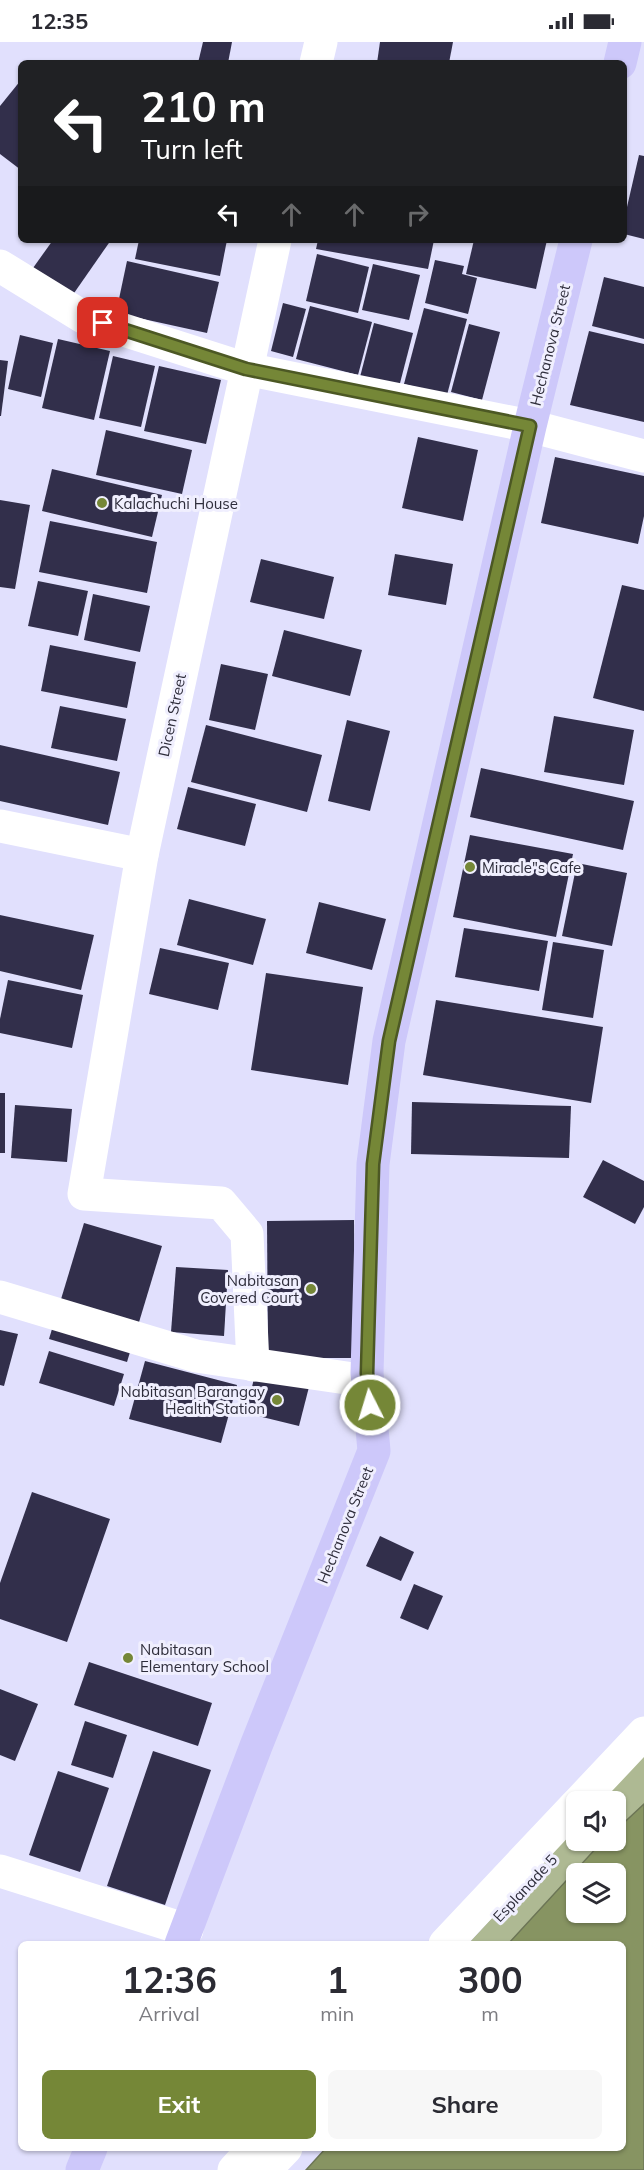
<!DOCTYPE html>
<style>
body{margin:0;font-family:Mulish,sans-serif;background:#f7f7f7;color:#2b2b33;height:100vh;display:flex;flex-direction:column;font-size:22px;white-space:nowrap}
*{box-sizing:border-box;margin:0}
p{font-size:20px;color:#7c7c81}
.icon{flex:none;width:33px;height:33px;fill:none;stroke:currentColor;stroke-width:2;stroke-linecap:round;stroke-linejoin:round}
.map{position:relative;flex:1;overflow:hidden}
.panel{position:absolute;left:18px;top:1899px;width:608px;height:210px;display:flex;flex-direction:column;background:#fff;border-radius:9px;box-shadow:0 2px 4px #0004}
.panel>*{flex:none}
.guide{position:absolute;left:18px;top:18px;width:609px;height:183px;border-radius:9px;box-shadow:0 2px 4px #0004;background:#202124;color:#fff;overflow:hidden}
.tools{position:absolute;left:566px;top:1749px;display:grid;gap:12px}
.tools a{display:grid;place-items:center;width:60px;height:60px;border-radius:9px;background:#fff;box-shadow:0 2px 4px #0004;font-size:30px}
.pin{position:absolute;display:grid;place-items:center;width:51px;height:51px;color:#fff;margin:-26px;border-radius:12px;box-shadow:0 3px 9px #0006}
.me{position:absolute;width:66px;margin:-33px;rotate:355deg;stroke-linejoin:round;filter:drop-shadow(0 0 4px #0008)}
.turn{display:flex;align-items:center;gap:21px;height:126px;padding:0 24px;font-size:27px}
.turn .icon{width:78px;height:78px;stroke-width:2.5}
.turn b{display:block;font-size:42px;line-height:51px}
.lanes{display:flex;align-items:center;height:57px;padding:0 24px;background:#0003;justify-content:center;gap:30px;direction:ltr}
.lanes .off{opacity:.35}
.eta{display:flex;justify-content:space-evenly;align-items:center;height:102px;text-align:center}
.eta b{font-size:36px;font-weight:700;line-height:42px}
.cta{display:flex;gap:12px;margin-top:auto;padding:12px 24px}
.cta a{flex:1;height:69px;border-radius:9px;background:#758737;color:#fff;font-size:24px;font-weight:700;line-height:69px;text-align:center}
.cta a+a{background:#f7f7f7;color:#2b2b33}
.status{display:flex;justify-content:space-between;align-items:center;height:42px;padding:0 30px;background:#fff;direction:ltr}
.status svg{height:16px;fill:currentColor}
.map>svg:first-child{display:block}
.green{fill:#aeb993}
.water{fill:#879462;stroke:#6c7556;stroke-width:1.5;fill-rule:evenodd}
.building{fill:#322f4b}
.lines{fill:none;stroke-linecap:round;stroke-linejoin:round}
.minor{stroke:#fff;stroke-width:33}
.major{stroke:#cdc8fa;stroke-width:33}
.route-casing{stroke:#4c5824;stroke-width:15}
.route{stroke:#758737;stroke-width:10}
.poi-dot{fill:#758737;stroke:#f0effe;stroke-width:2}
.labels{text-anchor:middle;dominant-baseline:central;stroke-width:6;stroke-linejoin:round;paint-order:stroke}
.street-label{font-size:15px;fill:#2e2d3b;stroke:#f0effe}
.poi-label{font-size:15px;fill:#2e2d3b;stroke:#f0effe;text-anchor:start}
</style>
<div class="status"><b>12:35</b><svg viewBox="0 0 49 12"><path d="M0 12V9h3v3zM5 12V6h3v6zM10 12V3h3v9zM15 12V0h3v12zM26 1h20v11H26zM47 4h2v5h-2z"/></svg></div>
<div class="map">
<svg width="644" height="2128" viewBox="0 0 644 2128">
<rect width="100%" height="100%" fill="#e1e0fd"/>
<polygon class="green" points="644,1711 644,1804 615,1832 576,1832 576,1870 547,1902 468,1902 576,1785 576,1798 615,1798 615,1760 599,1759"/>
<path class="water" d="M644 1762V2128H306L326 2106H622V1902H508L599 1803 605 1799 615 1798V1789ZM576 1832H615V1870H576Z"/>
<g class="building">
<polygon points="203,0 232,0 228,21 198,21"/>
<polygon points="380,0 453,0 449,21 377,21"/>
<polygon points="21,38 21,128 0,112 0,64"/>
<polygon points="639,113 644,114 644,197 624,192 624,178"/>
<polygon points="53,198 111,198 72,254 33,226"/>
<polygon points="139,198 227,198 220,234 135,217"/>
<polygon points="318,198 434,198 428,227 316,207"/>
<polygon points="474,198 547,198 536,247 466,232"/>
<polygon points="317,212 369,225 358,271 306,259"/>
<polygon points="435,218 464,224 462,232 477,236 468,272 425,261"/>
<polygon points="127,219 219,240 207,291 116,271"/>
<polygon points="373,222 420,233 409,278 362,268"/>
<polygon points="604,235 644,245 644,297 592,284"/>
<polygon points="283,261 306,267 293,315 271,309"/>
<polygon points="310,264 372,280 358,333 296,317"/>
<polygon points="424,266 467,277 447,353 404,342"/>
<polygon points="374,281 413,291 399,345 360,335"/>
<polygon points="469,282 500,290 482,358 451,350"/>
<polygon points="589,289 644,302 644,380 570,363"/>
<polygon points="20,293 53,301 41,355 8,347"/>
<polygon points="58,297 110,309 94,378 42,366"/>
<polygon points="113,314 155,324 141,385 99,376"/>
<polygon points="0,318 8,319 1,374 0,374"/>
<polygon points="159,324 221,338 206,402 144,389"/>
<polygon points="106,388 192,408 182,452 96,433"/>
<polygon points="418,395 478,408 463,479 402,466"/>
<polygon points="555,415 644,434 644,474 638,502 541,481"/>
<polygon points="52,427 162,453 152,495 42,469"/>
<polygon points="0,458 30,463 15,547 0,545"/>
<polygon points="50,479 157,500 147,551 39,530"/>
<polygon points="395,512 453,522 446,563 388,553"/>
<polygon points="261,517 334,535 324,577 250,560"/>
<polygon points="38,539 88,549 78,594 28,584"/>
<polygon points="622,543 644,548 644,669 593,656"/>
<polygon points="93,552 150,564 140,610 84,598"/>
<polygon points="284,588 362,608 350,654 272,634"/>
<polygon points="50,603 136,620 127,666 41,649"/>
<polygon points="221,622 268,632 255,688 209,678"/>
<polygon points="60,664 126,677 117,719 51,706"/>
<polygon points="554,674 634,688 624,743 544,730"/>
<polygon points="347,678 390,689 370,769 328,759"/>
<polygon points="206,683 322,713 307,770 191,740"/>
<polygon points="0,703 120,730 108,783 0,759"/>
<polygon points="481,726 634,759 623,808 470,775"/>
<polygon points="188,745 256,762 245,804 177,787"/>
<polygon points="470,793 573,812 556,895 453,875"/>
<polygon points="577,821 627,831 612,904 562,894"/>
<polygon points="189,857 266,877 253,923 177,903"/>
<polygon points="319,860 386,877 372,928 306,911"/>
<polygon points="0,873 94,893 81,948 0,929"/>
<polygon points="464,886 548,899 539,949 455,935"/>
<polygon points="553,900 604,908 593,976 542,968"/>
<polygon points="160,906 229,921 218,968 149,952"/>
<polygon points="266,931 363,945 348,1043 251,1028"/>
<polygon points="8,938 83,953 72,1006 0,991 0,977"/>
<polygon points="436,958 603,985 591,1061 423,1033"/>
<rect x="0" y="1051" width="5" height="60"/>
<polygon points="412,1060 571,1064 569,1116 411,1112"/>
<polygon points="15,1063 72,1067 67,1120 11,1116"/>
<polygon points="603,1118 644,1139 644,1165 635,1182 583,1155"/>
<polygon points="354,1178 355,1316 268,1316 267,1179"/>
<polygon points="84,1181 162,1204 127,1320 49,1297"/>
<polygon points="176,1225 228,1228 224,1294 171,1290"/>
<polygon points="0,1288 18,1292 4,1344 0,1343"/>
<polygon points="49,1309 124,1332 114,1364 39,1341"/>
<polygon points="145,1319 237,1343 221,1401 129,1377"/>
<polygon points="255,1332 309,1345 299,1384 246,1371"/>
<polygon points="32,1450 110,1477 67,1600 0,1577 0,1541"/>
<polygon points="380,1494 414,1510 401,1539 366,1524"/>
<polygon points="414,1542 443,1554 428,1588 400,1576"/>
<polygon points="89,1620 212,1661 198,1704 74,1663"/>
<polygon points="0,1647 38,1662 15,1719 0,1713"/>
<polygon points="85,1679 127,1693 113,1736 71,1723"/>
<polygon points="153,1709 211,1728 165,1863 107,1844"/>
<polygon points="58,1729 109,1746 80,1830 29,1813"/>
</g>
<g class="lines">
<g class="minor">
<polyline points="316,21 321,0"/>
<polyline points="0,224 83,275 246,327 530,384 644,414"/>
<polyline points="0,784 142,813"/>
<polyline points="0,1255 196,1314 367,1339"/>
<polyline points="253,1323 247,1192 221,1161 84,1152 142,813 275,198"/>
<polyline points="579,1760 644,1691"/>
<polyline points="0,1829 187,1888"/>
<polyline points="445,1902 576,1763"/>
<polyline points="234,2128 254,2106"/>
<polyline points="265,2128 286,2106"/>
</g>
<g class="major">
<polyline points="620,21 625,0"/>
<polyline points="181,1902 256,1704 374,1409 367,1331 373,1122 389,999 530,384 576,198"/>
<polyline points="82,2128 91,2106"/>
</g>
</g>
<g class="lines">
<defs>
<polyline id="route" points="103,281 246,327 530,384 389,999 373,1122 367,1331 370,1363"/>
</defs>
<use href="#route" class="route-casing"/>
<use href="#route" class="route"/>
</g>
<g class="poi-dot">
<circle cx="102" cy="461" r="6"/>
<circle cx="470" cy="825" r="6"/>
<circle cx="311" cy="1247" r="6"/>
<circle cx="277" cy="1358" r="6"/>
<circle cx="128" cy="1616" r="6"/>
</g>
<g class="labels">
<g class="street-label">
<text transform="translate(550 303) rotate(-76)">Hechanova Street</text>
<text transform="translate(172 673) rotate(-78)">Dicen Street</text>
<text transform="translate(345 1483) rotate(-68)">Hechanova Street</text>
<text transform="translate(525 1846) rotate(-47)">Esplanade 5</text>
</g>
<g class="poi-label">
<text x="114" y="461">Kalachuchi House</text>
<text x="482" y="825">Miracle"s Cafe</text>
<text x="299" y="1238" text-anchor="end">Nabitasan<tspan x="299" dy="17">Covered Court</tspan></text>
<text x="265" y="1349" text-anchor="end">Nabitasan Barangay<tspan x="265" dy="17">Health Station</tspan></text>
<text x="140" y="1607">Nabitasan<tspan x="140" dy="17">Elementary School</tspan></text>
</g>
</g>
</svg>
<div class="tools">
<a><svg class="icon" aria-label="sound" viewBox="0 0 24 24"><path d="M4 9h4l5-4v14l-5-4H4zM17 9q2 3 0 6"/></svg></a>
<a><svg class="icon" aria-label="layers" viewBox="0 0 24 24"><path d="M12 4l9 5-9 5-9-5zM3 14l9 5 9-5"/></svg></a>
</div>
<div class="pin" style="left:103px;top:281px;background:#d93025"><svg class="icon" aria-label="arrive" viewBox="0 0 24 24"><path d="M6 21V4h12l-3 4 3 4H6"/></svg></div>
<svg class="me" style="left:370px;top:1363px" viewBox="-20 -20 40 40"><circle r="17" fill="#758737" stroke="#fff" stroke-width="3"/><path d="M0-11L8 9 0 5-8 9z" fill="#fff"/></svg>
<div class="guide">
<div class="turn"><svg class="icon" aria-label="left" viewBox="0 0 24 24"><path d="M17 20v-9H6M10 6l-5 5 5 5"/></svg><div><b>210 m</b>Turn left</div></div>
<div class="lanes"><svg class="icon" aria-label="left" viewBox="0 0 24 24"><path d="M17 20v-9H6M10 6l-5 5 5 5"/></svg><svg class="icon off" aria-label="ahead" viewBox="0 0 24 24"><path d="M12 20V5M6 11l6-6 6 6"/></svg><svg class="icon off" aria-label="ahead" viewBox="0 0 24 24"><path d="M12 20V5M6 11l6-6 6 6"/></svg><svg class="icon off" aria-label="right" viewBox="0 0 24 24"><path d="M7 20v-9h11M14 6l5 5-5 5"/></svg></div>
</div>
<section class="panel">
<div class="eta">
<div><b>12:36</b><p>Arrival</p></div>
<div><b>1</b><p>min</p></div>
<div><b>300</b><p>m</p></div>
</div>
<div class="cta"><a>Exit</a><a>Share</a></div>
</section>
</div>
